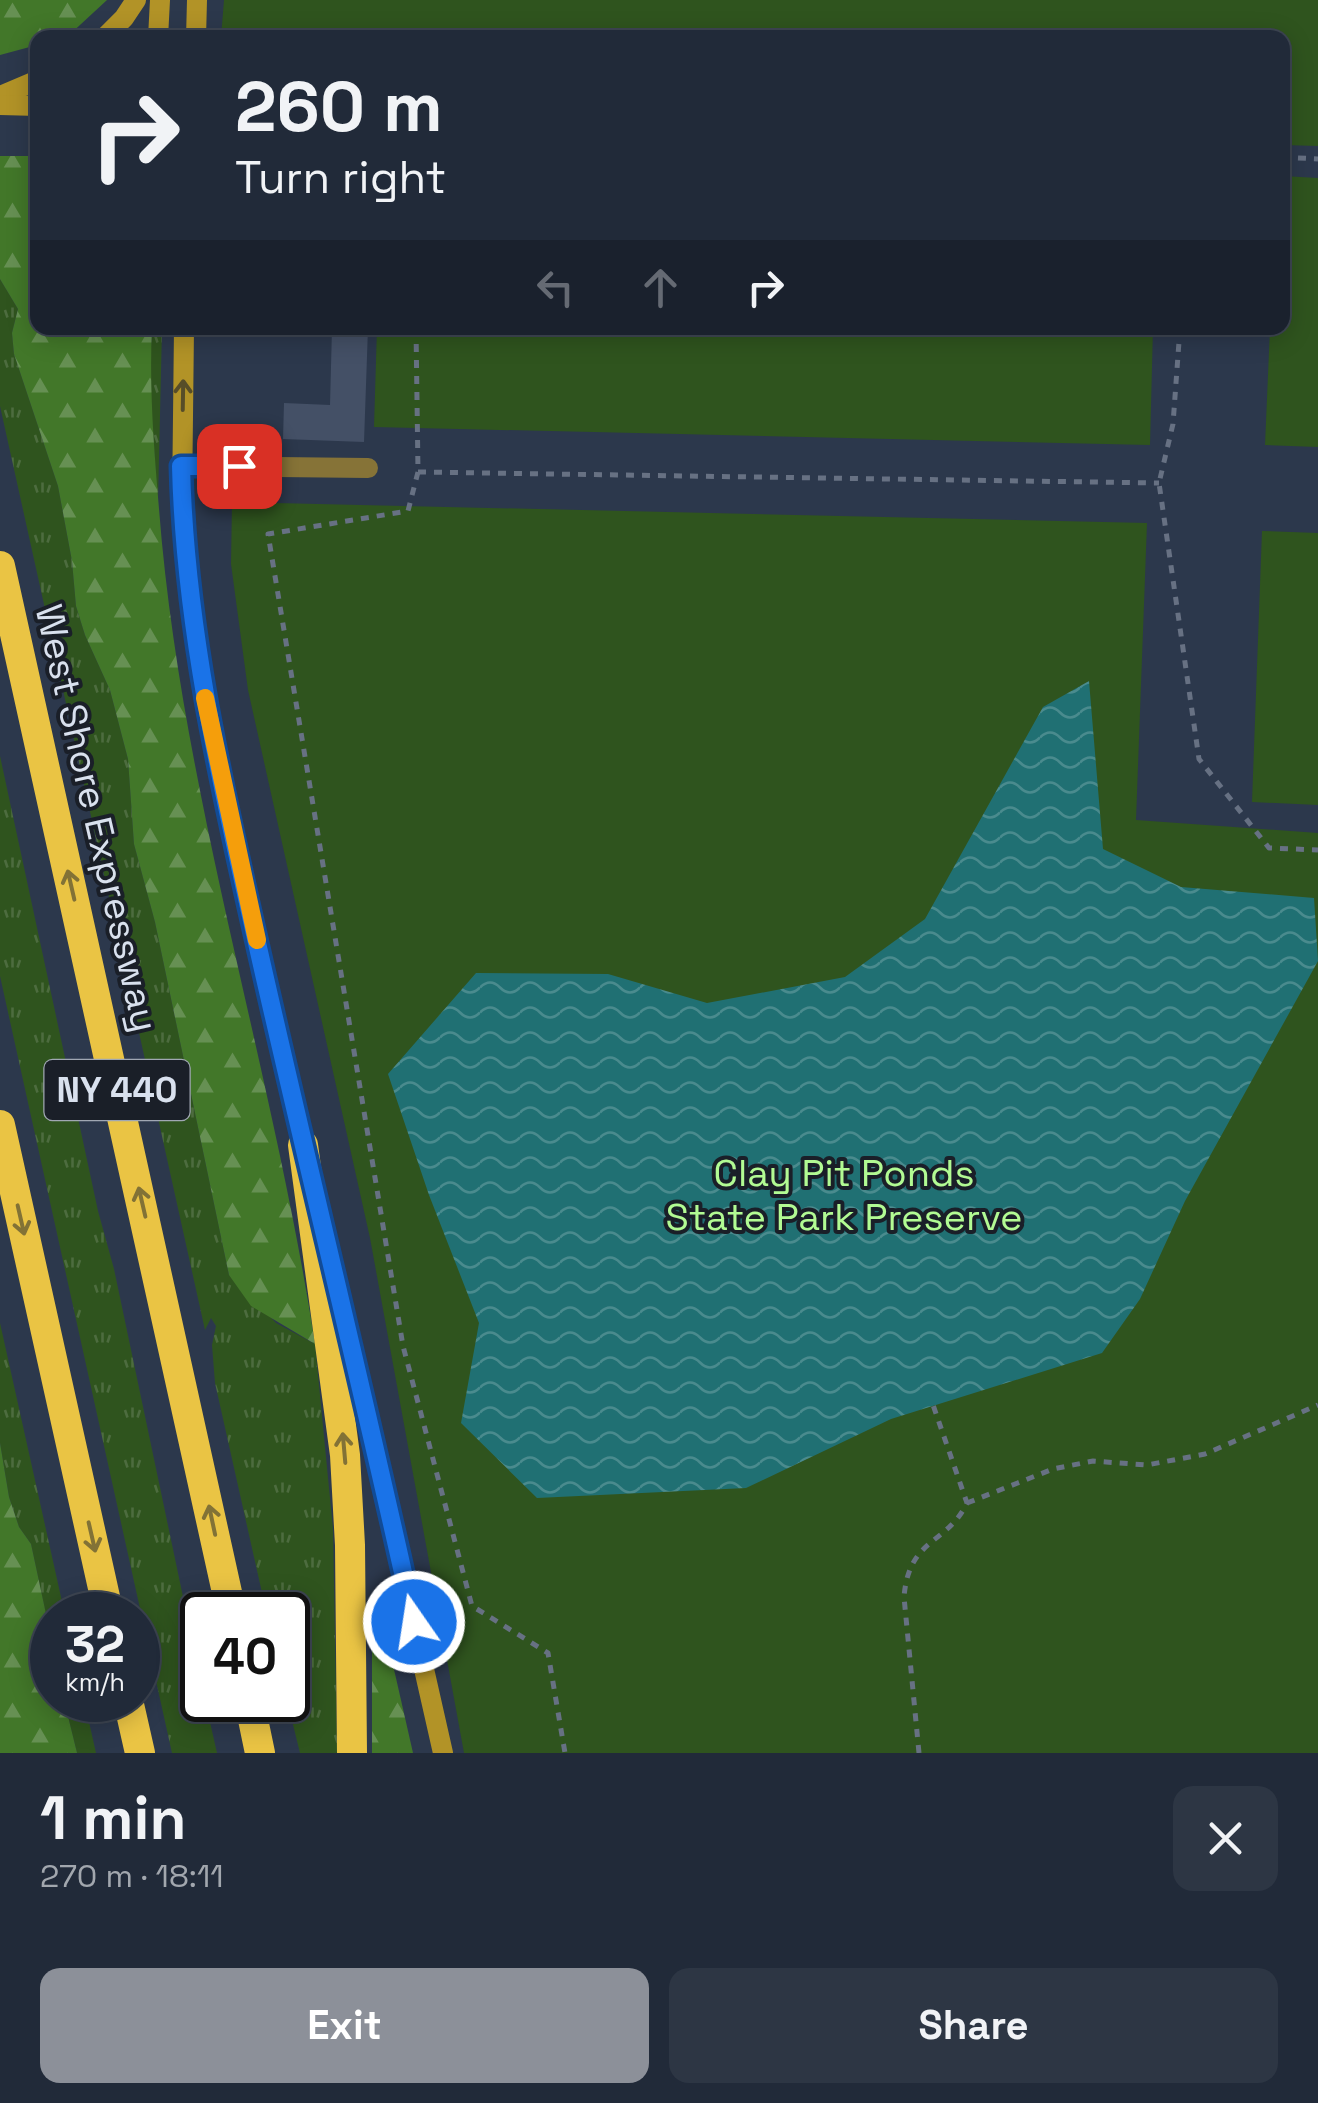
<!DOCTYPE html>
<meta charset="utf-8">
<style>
body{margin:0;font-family:"Space Grotesk",sans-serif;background:#2d3644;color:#f1f3f6;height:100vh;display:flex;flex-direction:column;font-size:38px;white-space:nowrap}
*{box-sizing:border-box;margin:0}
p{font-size:32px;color:#a2a7ae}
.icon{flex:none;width:55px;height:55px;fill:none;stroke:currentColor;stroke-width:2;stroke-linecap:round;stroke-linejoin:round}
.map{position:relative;height:1753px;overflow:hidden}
.sheet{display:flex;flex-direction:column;background:#212a39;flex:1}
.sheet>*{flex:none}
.hud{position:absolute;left:30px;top:30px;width:1260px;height:305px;border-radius:20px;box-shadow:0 5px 25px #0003,0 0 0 2px #3e4653;background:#212a39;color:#f1f3f6;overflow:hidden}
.speed{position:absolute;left:30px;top:1592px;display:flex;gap:20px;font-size:50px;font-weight:700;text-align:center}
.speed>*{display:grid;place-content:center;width:130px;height:130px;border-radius:50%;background:#212a39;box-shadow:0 5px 25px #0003,0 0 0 2px #3e4653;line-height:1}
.speed small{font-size:25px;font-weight:400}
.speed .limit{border:5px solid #111;border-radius:15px;background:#fff;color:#111}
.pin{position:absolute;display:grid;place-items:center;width:85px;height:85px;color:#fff;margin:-42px;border-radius:20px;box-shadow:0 5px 15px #0006}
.me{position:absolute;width:110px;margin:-55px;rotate:347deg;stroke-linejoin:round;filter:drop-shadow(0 0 8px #0008)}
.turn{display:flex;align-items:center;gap:35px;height:210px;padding:0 40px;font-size:45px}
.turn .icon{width:130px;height:130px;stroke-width:2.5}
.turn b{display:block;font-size:70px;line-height:85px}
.lanes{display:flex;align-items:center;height:95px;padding:0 40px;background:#0003;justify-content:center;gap:50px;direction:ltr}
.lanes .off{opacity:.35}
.round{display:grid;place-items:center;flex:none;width:105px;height:105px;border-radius:20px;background:#2d3644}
.head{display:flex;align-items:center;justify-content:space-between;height:170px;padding:0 40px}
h1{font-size:60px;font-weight:700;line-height:75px}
.primary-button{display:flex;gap:20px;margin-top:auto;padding:20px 40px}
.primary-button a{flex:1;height:115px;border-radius:20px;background:#8c9099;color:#fff;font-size:40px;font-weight:700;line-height:115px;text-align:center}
.primary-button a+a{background:#2d3644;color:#f1f3f6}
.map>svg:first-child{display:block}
.grass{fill:url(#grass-tufts)}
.forest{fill:url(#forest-firs)}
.park{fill:#2f541e}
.water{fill:url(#water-waves)}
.building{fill:#445066}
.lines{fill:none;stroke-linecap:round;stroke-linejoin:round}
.path{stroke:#677183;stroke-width:5;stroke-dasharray:8 8;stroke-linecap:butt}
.street{stroke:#867337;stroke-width:20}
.secondary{stroke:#b29327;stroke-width:20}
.highway{stroke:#eac444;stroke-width:30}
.oneway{stroke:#574d28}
.oneway2{stroke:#827236}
.route-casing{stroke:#114b97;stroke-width:25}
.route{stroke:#1a73e8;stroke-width:18}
.slow{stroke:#f59e0b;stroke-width:18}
.labels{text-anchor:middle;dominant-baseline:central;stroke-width:8;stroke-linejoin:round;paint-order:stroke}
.shield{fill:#1a1f28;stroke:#a0a7b3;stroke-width:2.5}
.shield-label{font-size:35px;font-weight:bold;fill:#d9e1ee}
.street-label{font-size:38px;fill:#d9e1ee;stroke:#1a1f28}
.park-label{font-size:38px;fill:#b2fb93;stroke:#1a1f28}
</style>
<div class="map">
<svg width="1318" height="1753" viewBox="0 0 1318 1753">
<defs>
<pattern id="grass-tufts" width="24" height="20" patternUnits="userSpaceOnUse" patternTransform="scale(2.5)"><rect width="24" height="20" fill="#2f541e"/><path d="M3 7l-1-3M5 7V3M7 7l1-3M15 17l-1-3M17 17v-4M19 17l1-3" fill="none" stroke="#4d6c3f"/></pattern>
<pattern id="forest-firs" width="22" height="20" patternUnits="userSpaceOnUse" patternTransform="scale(2.5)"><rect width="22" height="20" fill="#427729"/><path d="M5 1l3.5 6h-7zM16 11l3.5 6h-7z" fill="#669053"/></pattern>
<pattern id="water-waves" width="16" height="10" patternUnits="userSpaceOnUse" patternTransform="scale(2.5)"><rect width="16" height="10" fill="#207073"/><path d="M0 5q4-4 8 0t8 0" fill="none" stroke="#4a8b8e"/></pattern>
</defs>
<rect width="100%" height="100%" fill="#2c384c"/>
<g class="grass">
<polygon points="0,279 18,309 12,333 14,354 58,486 72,561 76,606 85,635 110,690 128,759 134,844 155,922 229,1275 276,1323 315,1344 333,1529 337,1753 300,1753 287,1700 288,1615 267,1615 215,1383 212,1345 216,1326 211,1318 205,1330 0,406"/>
<polygon points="152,328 162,328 158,501 149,384"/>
<polygon points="0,756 98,1211 114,1269 202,1687 202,1700 205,1700 217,1753 172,1753 0,976"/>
<polygon points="0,1323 65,1615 52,1615 52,1643 31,1544 19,1527 9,1497 0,1443"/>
<polygon points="64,1700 84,1700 96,1753 77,1753"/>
</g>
<g class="forest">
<polygon points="0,0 107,0 67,37 38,38 37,45 0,55"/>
<path d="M0 156H37L38 328H152C149 389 154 448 159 509 181 792 272 1064 315 1344L251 1306 229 1275 155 922 134 844 128 759 110 690 85 635 76 606 72 561 58 486 14 354 12 333 18 309 0 279Z"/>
<polygon points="0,1443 9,1497 19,1527 31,1544 52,1642 52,1700 64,1700 77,1753 0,1753"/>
<polygon points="379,1627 383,1628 388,1643 413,1753 372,1753 372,1649 376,1629"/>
</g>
<g class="park">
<polygon points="224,0 1318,0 1318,146 1283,145 1282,38 221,37"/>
<polygon points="1283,176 1318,178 1318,447 1265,445 1270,328 1282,328"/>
<polygon points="377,328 1153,328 1150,445 374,427"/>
<polygon points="232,502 1147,523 1136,820 1318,833 1318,1753 464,1753 370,1238 248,690 231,564"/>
<polygon points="1262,531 1318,533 1318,805 1252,802"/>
</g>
<polygon class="water" points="1089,681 1103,849 1181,887 1314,898 1318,961 1185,1201 1140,1299 1102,1353 891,1419 746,1488 537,1498 461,1423 479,1323 429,1195 388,1074 476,973 608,974 707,1003 845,977 925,919 1043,707"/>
<polygon class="building" points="332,328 368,328 364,442 283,439 284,403 330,405"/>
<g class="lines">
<g class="path">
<polyline points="1282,157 1318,159"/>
<polyline points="416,328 418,472 408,511 268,534 403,1346 472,1606 548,1653 565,1753"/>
<polyline points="1180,328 1173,424 1159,483 1199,759 1269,848 1318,850"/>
<polyline points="418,472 1159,483"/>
<polyline points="967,1503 1053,1469 1093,1461 1147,1465 1205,1454 1318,1405"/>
<path d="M919 1753 904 1597C909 1537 947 1545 967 1503L932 1402"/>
</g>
<polyline class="street" points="181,466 368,468"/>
<g class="secondary">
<polyline points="104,38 124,18 136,0"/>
<polyline points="158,38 160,0"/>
<polyline points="196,38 197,0"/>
<polyline points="0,96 38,80"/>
<polyline points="0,105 38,106"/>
<polyline points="184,328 182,504 199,664 219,772 305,1153"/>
<polyline points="329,1249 443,1753"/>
</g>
<g class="highway">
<polyline points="0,566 232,1615"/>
<polyline points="0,1125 109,1615"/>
<polyline points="303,1145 345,1455 350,1545 352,1753"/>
<polyline points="128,1700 140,1753"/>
<polyline points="249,1700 260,1753"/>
</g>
</g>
<defs><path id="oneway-shaft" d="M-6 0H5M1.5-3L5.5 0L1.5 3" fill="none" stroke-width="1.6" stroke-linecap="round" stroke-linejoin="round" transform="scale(2.5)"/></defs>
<use class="oneway" href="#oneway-shaft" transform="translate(183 395) rotate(-89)"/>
<g class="oneway2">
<use href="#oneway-shaft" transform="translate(71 885) rotate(-103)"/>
<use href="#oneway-shaft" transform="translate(142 1202) rotate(-103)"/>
<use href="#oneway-shaft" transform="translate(21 1220) rotate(77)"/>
<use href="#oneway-shaft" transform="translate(344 1448) rotate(-95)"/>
<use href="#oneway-shaft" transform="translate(212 1520) rotate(-102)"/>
<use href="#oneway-shaft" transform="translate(92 1537) rotate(77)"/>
</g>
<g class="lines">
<defs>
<path id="route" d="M239 466H181C185 636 225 800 262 965 312 1185 366 1403 414 1622"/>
</defs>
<use href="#route" class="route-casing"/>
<use href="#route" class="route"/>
<polyline class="slow" points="205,698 257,940"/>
</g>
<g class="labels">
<rect class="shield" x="44.5" y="1060" width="145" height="60" rx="8"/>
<g class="shield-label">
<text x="117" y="1090">NY 440</text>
</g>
<g class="street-label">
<text transform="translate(97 818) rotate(77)">West Shore Expressway</text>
</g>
<g class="park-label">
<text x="844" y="1173">Clay Pit Ponds<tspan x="844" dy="44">State Park Preserve</tspan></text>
</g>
</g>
</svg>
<div class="speed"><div>32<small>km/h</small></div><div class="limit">40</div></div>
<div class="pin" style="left:239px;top:466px;background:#d93025"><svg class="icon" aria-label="arrive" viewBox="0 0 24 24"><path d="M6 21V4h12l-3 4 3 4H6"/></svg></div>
<svg class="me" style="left:414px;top:1622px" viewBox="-20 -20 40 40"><circle r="17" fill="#1a73e8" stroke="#fff" stroke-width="3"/><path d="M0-11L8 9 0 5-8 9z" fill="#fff"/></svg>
<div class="hud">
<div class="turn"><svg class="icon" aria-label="right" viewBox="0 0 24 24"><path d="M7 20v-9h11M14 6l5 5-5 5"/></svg><div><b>260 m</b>Turn right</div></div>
<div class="lanes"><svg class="icon off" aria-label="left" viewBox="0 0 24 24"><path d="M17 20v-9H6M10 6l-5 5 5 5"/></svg><svg class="icon off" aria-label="ahead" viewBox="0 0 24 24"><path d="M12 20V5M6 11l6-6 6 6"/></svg><svg class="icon" aria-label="right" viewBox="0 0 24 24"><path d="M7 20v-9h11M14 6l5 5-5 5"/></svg></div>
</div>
</div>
<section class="sheet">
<div class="head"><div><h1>1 min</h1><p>270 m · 18:11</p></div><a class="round"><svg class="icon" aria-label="close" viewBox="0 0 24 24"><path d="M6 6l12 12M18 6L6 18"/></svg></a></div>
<div class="primary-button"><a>Exit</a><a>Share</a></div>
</section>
